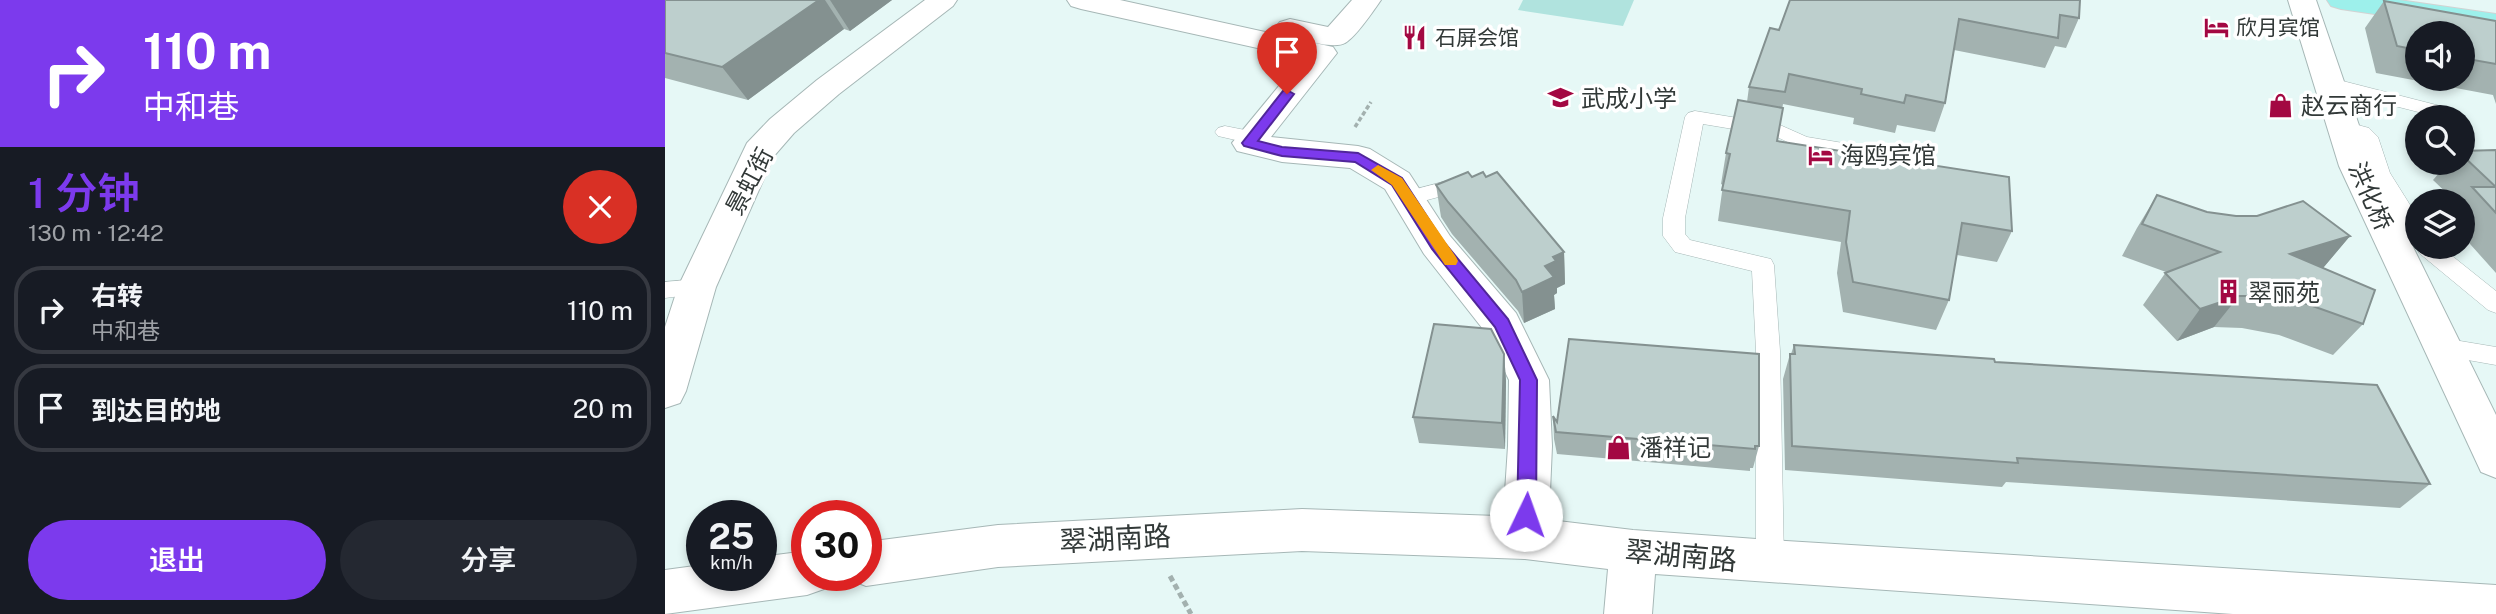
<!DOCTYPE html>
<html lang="zh">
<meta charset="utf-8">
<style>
body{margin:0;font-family:"Public Sans","Noto Sans SC",sans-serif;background:#242831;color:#f1f3f6;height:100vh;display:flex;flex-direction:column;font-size:26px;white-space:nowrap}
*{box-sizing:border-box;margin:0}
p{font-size:23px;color:#9ea1a6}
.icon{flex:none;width:38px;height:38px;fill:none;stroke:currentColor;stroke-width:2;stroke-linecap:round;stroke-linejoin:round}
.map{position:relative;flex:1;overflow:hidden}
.details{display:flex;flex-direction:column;background:#171b24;width:665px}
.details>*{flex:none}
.hud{background:#7c3aed;color:#fff;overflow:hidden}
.controls{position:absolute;left:1740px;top:21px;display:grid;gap:14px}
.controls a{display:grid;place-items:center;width:70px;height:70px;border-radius:50%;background:#171b24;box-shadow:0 4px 10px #0003;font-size:35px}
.speed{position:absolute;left:21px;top:500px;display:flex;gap:14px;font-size:35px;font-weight:700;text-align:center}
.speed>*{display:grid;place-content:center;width:91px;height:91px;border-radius:50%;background:#171b24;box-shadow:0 4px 10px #0003;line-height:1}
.speed small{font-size:18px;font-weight:400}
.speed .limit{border:10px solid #d22;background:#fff;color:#111}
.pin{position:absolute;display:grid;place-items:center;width:60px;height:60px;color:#fff;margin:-72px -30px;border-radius:50% 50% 50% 0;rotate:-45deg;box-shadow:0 0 7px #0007}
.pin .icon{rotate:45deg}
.me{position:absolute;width:77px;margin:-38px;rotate:3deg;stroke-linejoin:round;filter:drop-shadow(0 0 5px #0008)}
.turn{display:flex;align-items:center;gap:24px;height:147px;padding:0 28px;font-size:32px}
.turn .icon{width:91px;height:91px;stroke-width:2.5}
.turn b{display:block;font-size:49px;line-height:60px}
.round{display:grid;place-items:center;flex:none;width:74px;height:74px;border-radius:37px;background:#242831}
.overview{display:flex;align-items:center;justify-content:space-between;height:119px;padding:0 28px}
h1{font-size:42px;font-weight:600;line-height:52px;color:#7c3aed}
.button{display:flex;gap:14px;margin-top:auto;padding:14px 28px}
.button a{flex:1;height:80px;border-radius:42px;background:#7c3aed;color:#fff;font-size:28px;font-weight:600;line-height:80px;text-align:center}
.button a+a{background:#242831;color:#f1f3f6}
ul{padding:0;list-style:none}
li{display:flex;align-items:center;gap:21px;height:88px;margin:0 14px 10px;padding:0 14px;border:4px solid #363941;border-radius:28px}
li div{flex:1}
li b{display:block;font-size:26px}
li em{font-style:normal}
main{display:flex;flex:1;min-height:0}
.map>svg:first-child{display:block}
.green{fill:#b0e3de}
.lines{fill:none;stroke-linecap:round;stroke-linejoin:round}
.service-casing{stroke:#a6b7b6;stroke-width:1}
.minor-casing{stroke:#a6b7b6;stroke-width:2}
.tertiary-casing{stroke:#a6b7b6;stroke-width:2}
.primary-casing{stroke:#d2d3d3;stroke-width:2}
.path-far1{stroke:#a3b1af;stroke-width:3.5;stroke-dasharray:4.5 2.5;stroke-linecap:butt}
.path{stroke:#a3b1af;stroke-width:5;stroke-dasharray:6 3.5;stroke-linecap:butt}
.service{fill:#fff;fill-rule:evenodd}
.minor{fill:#fff;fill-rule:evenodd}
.tertiary{fill:#fff;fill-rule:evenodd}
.primary{fill:#9df0eb;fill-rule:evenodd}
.wall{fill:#a3b2b0;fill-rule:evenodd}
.shaded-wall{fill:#849190}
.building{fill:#bdcfcd;stroke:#849190;stroke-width:2}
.route{fill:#7c3aed;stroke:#51269a;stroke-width:2}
.slow{fill:#f59e0b}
.labels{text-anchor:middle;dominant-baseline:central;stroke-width:7;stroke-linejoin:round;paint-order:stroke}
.far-poi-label{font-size:21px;fill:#323938;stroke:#fff;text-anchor:start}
.poi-label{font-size:24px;fill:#323938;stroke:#fff;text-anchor:start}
.street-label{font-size:24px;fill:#323938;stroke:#fff}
.near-street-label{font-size:28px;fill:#323938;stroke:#fff}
</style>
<main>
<section class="details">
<div class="hud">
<div class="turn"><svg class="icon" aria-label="right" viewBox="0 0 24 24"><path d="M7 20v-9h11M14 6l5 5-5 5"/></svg><div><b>110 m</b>中和巷</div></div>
</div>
<div class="overview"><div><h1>1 分钟</h1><p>130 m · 12:42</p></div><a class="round" style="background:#d93025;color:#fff"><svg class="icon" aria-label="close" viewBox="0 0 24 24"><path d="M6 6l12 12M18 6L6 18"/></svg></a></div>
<ul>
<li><svg class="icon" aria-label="right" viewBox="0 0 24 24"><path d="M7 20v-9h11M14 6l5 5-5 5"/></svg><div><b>右转</b><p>中和巷</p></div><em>110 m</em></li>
<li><svg class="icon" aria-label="arrive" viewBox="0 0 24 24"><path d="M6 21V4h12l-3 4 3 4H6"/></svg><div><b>到达目的地</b></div><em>20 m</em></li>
</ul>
<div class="button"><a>退出</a><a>分享</a></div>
</section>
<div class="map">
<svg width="1831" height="614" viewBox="0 0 1831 614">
<rect width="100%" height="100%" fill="#e6f8f6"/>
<polygon class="green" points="858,0 969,0 958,26 853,10"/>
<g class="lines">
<defs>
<g id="service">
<polygon points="1662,77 1791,110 1794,114 1791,117 1773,117 1655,87 1653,83 1655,79"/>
<polygon points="1030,111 1115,125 1142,137 1238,153 1245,155 1248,160 1245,165 1238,167 1137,149 1110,136 1038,124 1020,218 1020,234 1025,240 1106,259 1109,265 1115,351 1119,562 1115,571 1105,575 1095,571 1091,562 1091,351 1087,271 1010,252 998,236 998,218 1020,117 1023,113"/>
<polygon points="1678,121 1704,128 1713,137 1725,173 1752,216 1752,242 1744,239 1705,173 1694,140 1671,131 1668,127 1671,123"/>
<polygon points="560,126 595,133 598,138 595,143 588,144 553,136 550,132 553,128"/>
<polygon points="801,176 808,178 811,183 808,188 743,205 736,203 733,198 736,193"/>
<polygon points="1752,246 1776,247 1831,291 1831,313 1823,310 1754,253"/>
<polygon points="32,279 40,281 43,287 40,293 0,298 0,282"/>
<polygon points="1777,338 1831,347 1831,365 1769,354 1765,347 1769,340"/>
</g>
<g id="minor">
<polygon points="260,0 292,0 288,6 174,94 129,133 109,156 51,287 21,391 15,403 0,408 0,327 13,287 82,143 105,119 152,80"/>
<polygon points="402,0 455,0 668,47 672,53 606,137 693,146 705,149 744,173 785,236 851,313 884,380 887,446 883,538 876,553 860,559 844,553 837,538 843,446 844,380 821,333 759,254 720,189 685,168 617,162 572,151 567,143 637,58 416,9 406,6"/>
<path d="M687 0H716C709 10 691 37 680 43 669 50 628 38 615 34L610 28 615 22 625 19 663 27Z"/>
<polygon points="1623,0 1651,0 1708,166 1831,415 1831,478 1816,472 1674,166"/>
</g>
<g id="tertiary">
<polygon points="637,509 860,517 968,530 1105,540 1831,585 1831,614 1568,614 990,574 987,614 939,614 943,569 860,559 637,551 333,567 201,586 184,579 183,576 201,576 201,542 333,525"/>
<polygon points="142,551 142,576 164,576 159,589 142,595 0,614 0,570 37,565 37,576 96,576 96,557"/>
</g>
<polygon id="primary" points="1662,0 1734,0 1831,14 1831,32 1676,9 1666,6"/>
</defs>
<use href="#service" class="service-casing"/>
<use href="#minor" class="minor-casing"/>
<use href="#tertiary" class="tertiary-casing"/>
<use href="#primary" class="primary-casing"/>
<polyline class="path-far1" points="690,127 706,102"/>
<polyline class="path" points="505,576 526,614"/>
<use href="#service" class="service"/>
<use href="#minor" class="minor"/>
<use href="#tertiary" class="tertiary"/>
<use href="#primary" class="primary"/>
</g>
<g class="wall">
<polygon points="0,0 227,0 185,31 179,29 83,100 0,78"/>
<polygon points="1415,0 1414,18 1401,48 1390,46 1380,68 1289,50 1280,103 1270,132 1232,125 1230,133 1188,124 1189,118 1118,104 1112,141 1347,231 1332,262 1292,255 1284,300 1271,330 1178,312 1172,273 1176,242 1053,221 1058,185 1056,184 1061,153 1082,102 1084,87 1114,30"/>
<path d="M1719 1 1831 21V104L1828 95 1711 73 1700 28ZM1752 33H1797V79H1752Z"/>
<polygon points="1831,150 1831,273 1797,235 1797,201 1790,201 1768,180 1783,163 1797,163 1797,151"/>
<polygon points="807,177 821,177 899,252 900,284 892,288 892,293 889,295 890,309 859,323 853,311 787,234 776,217 771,185"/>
<polygon points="1492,195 1542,212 1685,236 1658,268 1698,324 1668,355 1614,335 1577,328 1549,327 1512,341 1478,305 1501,272 1457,256 1472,228"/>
<polygon points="1129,345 1330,362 1765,484 1735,508 1341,482 1337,487 1120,470 1118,379 1125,354 1126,354"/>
<polygon points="839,354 841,381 840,449 754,443 748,417"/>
<polygon points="888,416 892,422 1094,446 1088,468 1085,468 1085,471 892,454 889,439"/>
</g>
<g class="shaded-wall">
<polygon points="154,0 160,0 179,29 83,100 57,67"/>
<polygon points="165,0 227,0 185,31"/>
<polygon points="1685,236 1658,268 1625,254"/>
<polygon points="899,252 900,284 892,288 892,293 889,295 890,309 859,323 857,292 888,257"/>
<polygon points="1574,296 1549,327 1512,341 1535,309"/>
<polygon points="839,354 841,381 840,449 837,423"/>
</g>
<g class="building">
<polygon points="0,0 154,0 57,67 0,53"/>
<polygon points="1125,0 1415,0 1414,18 1395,15 1393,38 1294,19 1280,103 1241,95 1239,103 1196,94 1197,89 1124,74 1120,92 1084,87 1105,28 1114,30"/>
<polygon points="1719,1 1831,21 1831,64 1797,58 1797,33 1752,33 1752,50 1732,46"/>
<polygon points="1073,100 1118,108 1112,141 1344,177 1347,231 1297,223 1284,300 1188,282 1181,242 1185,211 1057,190 1065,154 1061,153"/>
<polygon points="1831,150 1831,213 1807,187 1831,187 1797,155 1797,151"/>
<polygon points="803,172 807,177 818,172 821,177 832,172 899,252 888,257 891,261 880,266 889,277 857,292 851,280 783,202 771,185"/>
<polygon points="1492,195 1542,212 1571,216 1592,216 1638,201 1685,236 1625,254 1710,290 1698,324 1642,304 1603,296 1574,296 1535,309 1500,273 1555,252 1477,224"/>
<polygon points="769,324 826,329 839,354 837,423 748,417"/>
<polygon points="904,339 1094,354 1094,446 1090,446 1090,449 891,432 888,416 892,422"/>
<polygon points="1129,345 1329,359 1330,362 1712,385 1765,484 1352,458 1353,463 1127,446 1125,354 1130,354"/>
</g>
<polygon class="route" points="622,90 629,94 593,141 617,147 693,153 737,178 778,241 843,319 872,380 871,515 868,521 861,523 855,521 852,515 855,380 830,327 767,249 727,185 690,162 617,156 579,146 577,143 618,91"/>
<polygon class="slow" points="713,165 737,178 791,257 793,261 791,265 780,265 727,185 706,170"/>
<defs>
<symbol id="hotel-bare" viewBox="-9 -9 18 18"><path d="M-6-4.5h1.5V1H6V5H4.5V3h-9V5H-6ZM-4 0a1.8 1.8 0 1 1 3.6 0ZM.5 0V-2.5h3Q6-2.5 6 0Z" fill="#a30842" stroke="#fff" stroke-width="2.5" paint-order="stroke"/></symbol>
<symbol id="restaurant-bare" viewBox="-9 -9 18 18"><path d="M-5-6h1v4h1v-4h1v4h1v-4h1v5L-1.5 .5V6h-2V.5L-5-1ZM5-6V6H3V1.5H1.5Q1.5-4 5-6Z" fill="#a30842" stroke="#fff" stroke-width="2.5" paint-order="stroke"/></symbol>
<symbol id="school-bare" viewBox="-9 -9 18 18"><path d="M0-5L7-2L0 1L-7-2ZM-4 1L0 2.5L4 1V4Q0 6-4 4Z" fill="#a30842" stroke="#fff" stroke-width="2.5" paint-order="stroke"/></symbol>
<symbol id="shop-bare" viewBox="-9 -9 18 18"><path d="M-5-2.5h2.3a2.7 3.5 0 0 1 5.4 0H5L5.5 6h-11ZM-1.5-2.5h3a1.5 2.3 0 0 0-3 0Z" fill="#a30842" stroke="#fff" stroke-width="2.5" paint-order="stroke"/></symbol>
<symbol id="building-bare" viewBox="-9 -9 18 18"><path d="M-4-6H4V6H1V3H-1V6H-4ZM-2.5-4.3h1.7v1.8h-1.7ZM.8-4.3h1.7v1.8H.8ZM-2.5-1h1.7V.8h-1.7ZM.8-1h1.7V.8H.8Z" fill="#a30842" stroke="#fff" stroke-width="2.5" paint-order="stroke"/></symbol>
</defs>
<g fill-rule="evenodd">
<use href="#hotel-bare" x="1534" y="10" width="35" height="35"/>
<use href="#restaurant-bare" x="732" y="20" width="35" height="35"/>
<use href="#school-bare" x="878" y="80" width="35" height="35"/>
<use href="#shop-bare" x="1598" y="88" width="35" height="35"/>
<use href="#hotel-bare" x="1138" y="138" width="35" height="35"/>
<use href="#building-bare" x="1546" y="274" width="35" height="35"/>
<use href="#shop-bare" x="936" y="430" width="35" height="35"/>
</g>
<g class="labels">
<g class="far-poi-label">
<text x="1571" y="27">欣月宾馆</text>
<text x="770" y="37">石屏会馆</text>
</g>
<g class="poi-label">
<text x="916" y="98">武成小学</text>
<text x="1636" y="105">赵云商行</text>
<text x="1175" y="155">海鸥宾馆</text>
<text x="1583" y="292">翠丽苑</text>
<text x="974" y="447">潘祥记</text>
</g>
<g class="street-label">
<text transform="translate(84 181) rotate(-62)">景虹街</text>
<text transform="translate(1706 196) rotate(66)">洪化桥</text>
</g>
<g class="near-street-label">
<text transform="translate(450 538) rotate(-3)">翠湖南路</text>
<text transform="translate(1016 555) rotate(5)">翠湖南路</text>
</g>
</g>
</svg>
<div class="controls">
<a><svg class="icon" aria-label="sound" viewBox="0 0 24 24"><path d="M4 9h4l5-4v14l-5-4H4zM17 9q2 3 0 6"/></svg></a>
<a><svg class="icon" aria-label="search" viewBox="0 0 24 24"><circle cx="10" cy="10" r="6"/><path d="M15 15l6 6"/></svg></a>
<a><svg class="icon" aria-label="layers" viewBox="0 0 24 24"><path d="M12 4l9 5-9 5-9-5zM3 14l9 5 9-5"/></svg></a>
</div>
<div class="speed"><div>25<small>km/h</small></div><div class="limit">30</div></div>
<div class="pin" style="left:622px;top:94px;background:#d93025"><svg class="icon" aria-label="arrive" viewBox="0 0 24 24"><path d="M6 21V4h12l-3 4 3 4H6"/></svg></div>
<svg class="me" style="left:861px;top:515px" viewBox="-20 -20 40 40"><circle r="19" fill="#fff"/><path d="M0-13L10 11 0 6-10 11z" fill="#7c3aed"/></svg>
</div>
</main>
